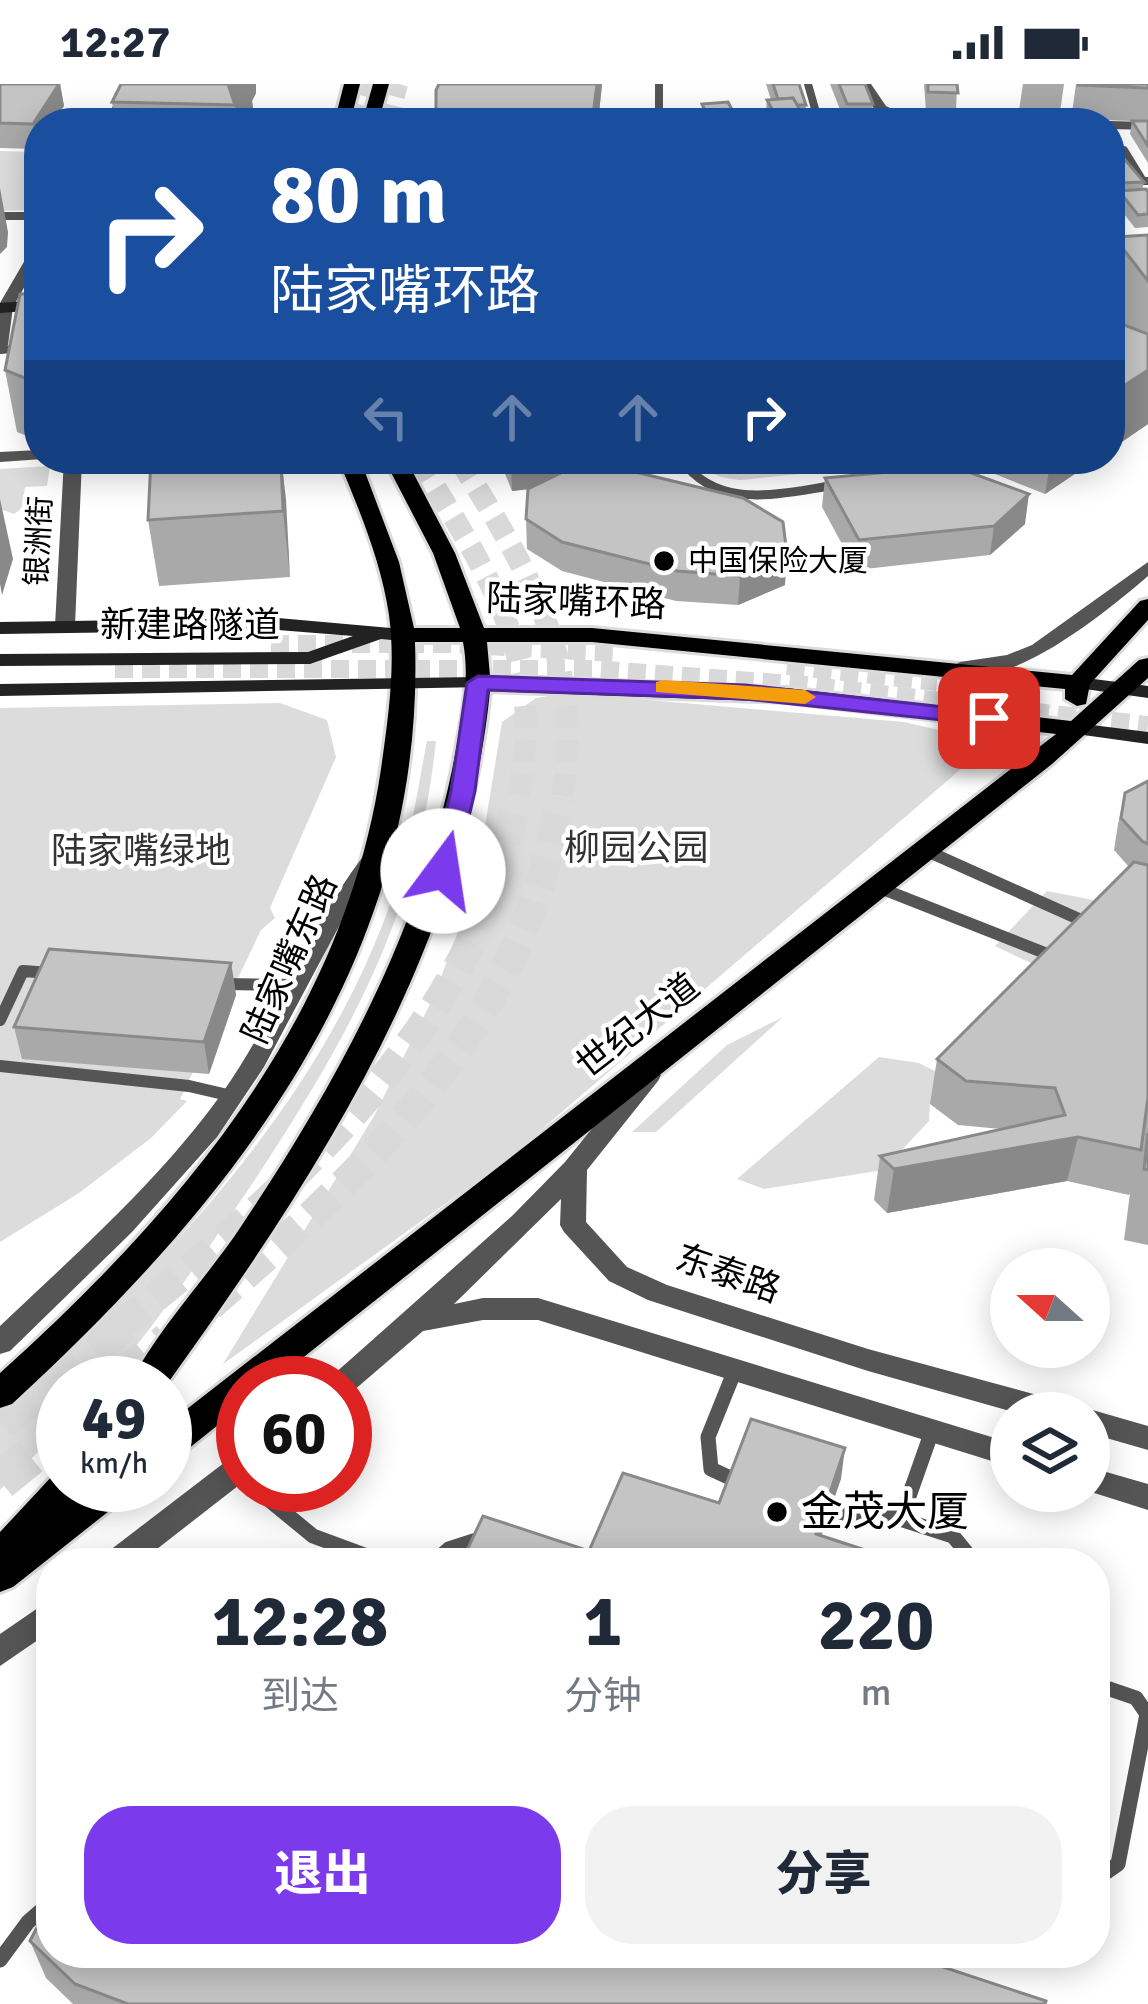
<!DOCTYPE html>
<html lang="zh">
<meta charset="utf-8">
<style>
body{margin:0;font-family:Signika,"Noto Sans SC",sans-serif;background:#f2f2f3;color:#1f2937;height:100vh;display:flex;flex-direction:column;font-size:45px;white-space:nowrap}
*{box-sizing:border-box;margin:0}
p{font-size:39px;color:#747a83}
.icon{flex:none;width:66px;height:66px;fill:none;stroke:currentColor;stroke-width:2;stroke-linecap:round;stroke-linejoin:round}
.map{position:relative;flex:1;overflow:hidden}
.panel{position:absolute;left:36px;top:1464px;width:1074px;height:420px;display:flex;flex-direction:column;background:#fff;border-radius:48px;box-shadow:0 6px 30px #0003}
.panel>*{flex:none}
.guide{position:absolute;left:24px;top:24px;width:1101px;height:366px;border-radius:48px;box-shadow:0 6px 30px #0003;background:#1a4fa0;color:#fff;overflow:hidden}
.needle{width:78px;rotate:291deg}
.controls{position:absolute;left:990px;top:1164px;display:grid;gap:24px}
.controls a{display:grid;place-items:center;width:120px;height:120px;border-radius:50%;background:#fff;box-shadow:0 6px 30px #0003;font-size:60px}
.speed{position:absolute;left:36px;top:1272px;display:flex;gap:24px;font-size:60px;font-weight:700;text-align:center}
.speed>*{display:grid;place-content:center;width:156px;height:156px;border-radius:50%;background:#fff;box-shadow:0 6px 30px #0003;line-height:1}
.speed small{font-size:30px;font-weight:400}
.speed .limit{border:18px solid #d22;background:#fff;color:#111}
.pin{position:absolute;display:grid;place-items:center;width:102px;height:102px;color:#fff;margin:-51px;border-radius:24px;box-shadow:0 6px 18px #0006}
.me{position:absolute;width:132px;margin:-66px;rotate:14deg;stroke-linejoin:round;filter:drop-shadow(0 0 9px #0008)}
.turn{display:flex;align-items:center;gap:42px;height:252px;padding:0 48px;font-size:54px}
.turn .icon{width:156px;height:156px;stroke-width:2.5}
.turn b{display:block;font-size:84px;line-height:102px}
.lanes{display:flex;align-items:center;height:114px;padding:0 48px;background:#0003;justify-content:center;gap:60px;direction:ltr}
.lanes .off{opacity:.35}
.eta{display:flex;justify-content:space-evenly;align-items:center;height:204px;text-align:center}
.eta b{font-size:72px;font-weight:800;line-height:84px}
.button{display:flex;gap:24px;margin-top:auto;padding:24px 48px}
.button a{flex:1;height:138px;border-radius:48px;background:#7c3aed;color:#fff;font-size:48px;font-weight:800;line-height:138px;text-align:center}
.button a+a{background:#f2f2f3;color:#1f2937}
.status{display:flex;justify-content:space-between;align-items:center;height:84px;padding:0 60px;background:#fff;direction:ltr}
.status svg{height:33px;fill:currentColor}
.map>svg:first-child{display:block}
.green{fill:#dcdcdc}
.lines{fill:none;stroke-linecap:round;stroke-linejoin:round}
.secondary-tunnel{stroke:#d9d9d9;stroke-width:18;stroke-dasharray:18 9;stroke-linecap:butt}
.primary-tunnel-far3{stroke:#d9d9d9;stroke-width:18;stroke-dasharray:18 9;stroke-linecap:butt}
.primary-tunnel-far2{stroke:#d9d9d9;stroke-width:22;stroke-dasharray:22 12;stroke-linecap:butt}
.primary-tunnel-far1{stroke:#d9d9d9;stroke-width:30;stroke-dasharray:30 15;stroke-linecap:butt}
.primary-tunnel{stroke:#d9d9d9;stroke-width:39;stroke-dasharray:39 20;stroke-linecap:butt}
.primary-casing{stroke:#dbdbdb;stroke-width:6}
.service-far3{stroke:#555;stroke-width:8}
.service-far2{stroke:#555;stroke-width:9}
.service-far1{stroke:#555;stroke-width:12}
.service{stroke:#555;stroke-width:15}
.minor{fill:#555;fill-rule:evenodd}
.tertiary{fill:#555;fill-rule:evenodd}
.secondary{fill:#222;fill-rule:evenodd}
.primary{fill:#000;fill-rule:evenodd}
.wall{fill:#a9a9a9}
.shaded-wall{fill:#898989}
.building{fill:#c4c4c4;stroke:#898989;stroke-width:3}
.route{fill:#7c3aed;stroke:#51269a;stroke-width:3}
.slow{fill:#f59e0b}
.poi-dot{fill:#000;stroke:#fff;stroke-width:4.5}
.labels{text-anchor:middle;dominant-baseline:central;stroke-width:9;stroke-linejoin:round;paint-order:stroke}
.far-street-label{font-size:30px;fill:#000;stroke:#fff}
.far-poi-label{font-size:30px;fill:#000;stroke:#fff;text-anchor:start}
.street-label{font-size:36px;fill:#000;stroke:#fff}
.park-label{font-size:36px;fill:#333;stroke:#fff}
.near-poi-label{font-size:42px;fill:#000;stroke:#fff;text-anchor:start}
</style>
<div class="status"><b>12:27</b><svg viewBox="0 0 49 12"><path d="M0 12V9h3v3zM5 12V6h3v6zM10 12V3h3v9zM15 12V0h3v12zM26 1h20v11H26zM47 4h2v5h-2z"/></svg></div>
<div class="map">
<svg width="1148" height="1920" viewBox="0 0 1148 1920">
<rect width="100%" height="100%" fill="#fff"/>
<g class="green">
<polygon points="0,67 39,68 39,126 0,127"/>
<path d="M702 375H895L879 382 741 396C723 394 710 393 702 375Z"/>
<polygon points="50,382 47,402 25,403 22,424 14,430 0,425 0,385"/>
<polygon points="568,609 904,638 943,647 964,663 961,685 506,1076 223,1280 374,1032 433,914 475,803 502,638 536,614"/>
<polygon points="280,619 327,636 336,673 270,824 275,834 261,846 180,1015 187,1017 151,1054 79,1109 0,1158 0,624"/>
<path d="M427 657H436C418 832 347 956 252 1100 206 1168 159 1236 106 1299H63V1343L0 1406V1335C156 1185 312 1033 388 826 408 771 416 714 427 657Z"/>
<polygon points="1047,807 1124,822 1056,891 995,862"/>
<polygon points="783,933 656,1048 632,1048 727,961"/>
<polygon points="879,973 919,979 953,996 930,1019 929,1037 883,1086 764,1105 737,1095"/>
</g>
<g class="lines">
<g class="secondary-tunnel">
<polyline points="271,560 451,560 615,569"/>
<polyline points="787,582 937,598"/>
<polyline points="115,585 593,585 805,601 1148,641"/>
</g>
<g class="primary-tunnel-far3">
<polyline points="359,39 371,0"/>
<polyline points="389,39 399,0"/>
</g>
<g class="primary-tunnel-far2">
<path d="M418 375C489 492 549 575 517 718"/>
<path d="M459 375C529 488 587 580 561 718"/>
</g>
<g class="primary-tunnel-far1">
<path d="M210 1222C327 1120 452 1008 516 863 538 815 550 766 562 715"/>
<path d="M120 1242C264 1126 424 990 491 811 502 780 509 747 518 715"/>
</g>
<g class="primary-tunnel">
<polyline points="118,1299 169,1257"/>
<polyline points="0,1337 123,1239"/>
<polyline points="0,1397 63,1345"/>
</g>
<defs>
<g id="primary">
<polygon points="344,0 360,0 350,39 334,39"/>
<polygon points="373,0 389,0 378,39 362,39"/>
<polygon points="1148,156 1148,166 1110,169 1110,159"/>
<path d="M338 375H360L399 478 414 544H460L433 469 384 375H406L455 469 484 544H592L1072 591 1140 517 1148 515V536L1090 600 1086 620 1077 622 1065 615V605L592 558H487L490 592 786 604 1071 637 1139 576 1148 574V594L1052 680 271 1299H243V1321L178 1373 165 1377V1342L1056 650 786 618 490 607C464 869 315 1094 165 1303V1299H130C159 1243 207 1194 242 1141 336 1000 417 853 452 686 460 644 471 600 463 558H415C426 876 234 1116 12 1320L0 1324V1289C182 1125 344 935 381 685 388 635 396 582 389 531 381 477 359 425 338 375Z"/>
<polygon points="63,1387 63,1401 133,1401 128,1412 13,1503 0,1508 0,1448 54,1390"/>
</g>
</defs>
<use href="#primary" class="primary-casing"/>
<g class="service-far3">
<polyline points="659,0 659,39"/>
<polyline points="808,0 819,39"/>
<polyline points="1110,66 1124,66 1143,97 1148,97"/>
<polyline points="1110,117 1148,115"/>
<polyline points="0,132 39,132"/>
<polyline points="1110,133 1118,144"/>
<polyline points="0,266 39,263"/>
</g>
<g class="service-far2">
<path d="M681 375C718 428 781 409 837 401"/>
<polyline points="904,392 916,387 924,375"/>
</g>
<g class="service-far1">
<polyline points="927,767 1090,840"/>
<polyline points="880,804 1055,873"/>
<polyline points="221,900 297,901"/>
<polyline points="0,936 23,887 51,889"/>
<polyline points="0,982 189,1002 232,1012"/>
</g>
<g class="service">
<polyline points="735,1286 708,1353 711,1385 739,1398"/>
<polyline points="251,1401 313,1452 386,1479"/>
<polyline points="817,1421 867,1436 894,1433 908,1415 932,1347"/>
<polyline points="894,1433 953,1452 975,1479"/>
<polyline points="433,1479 449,1465 486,1453"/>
<polyline points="1095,1600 1136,1614 1147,1630 1118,1780 1095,1796"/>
<polyline points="0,1876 28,1838 51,1818"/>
</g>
<g class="minor">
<polygon points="126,0 138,0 117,39 103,39"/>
<polygon points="859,0 871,0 886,22 904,31 1022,35 1029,39 902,39 876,28"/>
<polygon points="1110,37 1148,38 1148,46 1110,45 1110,39 1105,39"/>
<polygon points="39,160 39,177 13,223 8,261 0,266 0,219 32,164"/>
<polygon points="39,366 39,375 43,375 0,378 0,368"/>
<polygon points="64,375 82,375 75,542 65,548 55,542"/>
<path d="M1148 478V492C1112 523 998 619 950 584L960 578 1007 571 1032 561Z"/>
</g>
<g class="tertiary">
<path d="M373 768 384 775 345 831 264 983 217 1053 132 1148 10 1267 0 1270V1242C78 1168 160 1096 223 1008 276 932 308 844 365 770Z"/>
<polygon points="649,982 661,991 658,997 587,1086 586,1138 627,1183 667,1201 868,1265 1059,1317 1069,1321 1073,1329 1017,1329 868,1287 648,1216 609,1197 564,1148 560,1141 561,1115 454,1220 483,1214 538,1214 1011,1359 1011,1383 538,1236 483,1236 423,1247 353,1307 345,1310 345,1299 329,1299 333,1291 512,1132 565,1078 640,985"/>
<polygon points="1089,1325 1148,1342 1148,1366 1089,1349 1089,1329 1079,1329"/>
<polygon points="243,1369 243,1398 139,1479 101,1479 105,1470 233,1372"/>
<polygon points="1089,1383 1148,1400 1148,1426 1088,1407"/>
<polygon points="51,1515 51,1547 0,1582 0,1550"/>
</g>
<g class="secondary">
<polygon points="39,216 39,226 0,229 0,219"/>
<polygon points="278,534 402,545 412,551 402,557 381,555 310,580 0,582 0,570 308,568 353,552 278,546 0,550 0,538"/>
<polygon points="478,593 485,595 485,603 0,612 0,600"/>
<polygon points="1078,593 1148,602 1148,614 1071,603 1071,595"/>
<polygon points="1076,639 1148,648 1148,660 1069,649 1069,641"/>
</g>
<use href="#primary" class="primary"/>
</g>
<g class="wall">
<polygon points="0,0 60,0 64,22 39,39 37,65 0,64"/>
<polygon points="439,0 602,0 598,39 437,39 436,6"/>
<polygon points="766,0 799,0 806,21 805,34 808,39 765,39 767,16 771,16"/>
<polygon points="830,0 865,0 873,20 871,39 830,39 830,33 843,33"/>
<polygon points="924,0 957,0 956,28 926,27"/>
<polygon points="1023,0 1064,0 1060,28 1056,28 1054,35 1020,34 1019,26"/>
<polygon points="1076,0 1148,0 1148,79 1130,50 1132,37 1073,35 1072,29"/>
<polygon points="256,9 252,17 253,24 241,39 115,39 112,18"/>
<polygon points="702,20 739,39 701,39"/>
<polygon points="1110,58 1144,98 1142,106 1148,108 1148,143 1135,144 1117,121 1118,112 1114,113 1110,107"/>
<polygon points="1148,151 1148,340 1110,366 1124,241 1110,222 1110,176 1114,153"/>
<polygon points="39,209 39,357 17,348 5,286"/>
<polygon points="151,375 282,375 290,493 159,502 148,436"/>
<polygon points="499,375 623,375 622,386 785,501 738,521 676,517 562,487 527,465 526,435 530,405 512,407"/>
<polygon points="965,375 1097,375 1045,410 965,378"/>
<polygon points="825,394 1025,440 990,471 856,486 822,423"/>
<polygon points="1148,697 1148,1161 1124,1156 1130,1109 1129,1111 1067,1097 887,1129 874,1116 880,1072 1001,1045 958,1041 930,1020 937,975 1129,783 1114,766 1118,740 1125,709"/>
<polygon points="231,879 236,911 209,990 22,975 14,943"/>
<polygon points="30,1857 1045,1920 73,1920 46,1894"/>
</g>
<g class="shaded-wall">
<polygon points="59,0 60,0 64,22 53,39 39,39 37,65 33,40"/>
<polygon points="227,0 256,0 256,9 252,17 253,24 241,39 237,39 235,21"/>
<polygon points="597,0 602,0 598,39 592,39"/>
<polygon points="0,104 8,148 7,163 0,170"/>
<polygon points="1148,286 1148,340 1110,366 1110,311"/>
<polygon points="281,375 286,415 290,493 283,427"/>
<polygon points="593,375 623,375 622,394 512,407 511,384"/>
<polygon points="1051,375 1097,375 1045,410"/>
<polygon points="1029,410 1025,440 990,471 994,442"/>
<polygon points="0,415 13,475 2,511 0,500"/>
<polygon points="787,471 785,501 738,521 740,492"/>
<polygon points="231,879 236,911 209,990 204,958"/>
<polygon points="1078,1053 1067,1097 887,1129 894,1085"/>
<polygon points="845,1364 841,1395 812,1479 816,1450"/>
</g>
<g class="building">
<polygon points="0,0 59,0 33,40 0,39"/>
<polygon points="121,0 228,0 235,21 112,18"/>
<polygon points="439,0 597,0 592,39 445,39 436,25 436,6"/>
<polygon points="773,0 799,0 806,21 797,21 793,14 778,15"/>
<polygon points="839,0 865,0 873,20 847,20"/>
<polygon points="928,0 957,0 958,9 928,8"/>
<polygon points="1078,0 1148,0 1148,4 1078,1"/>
<polygon points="793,14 808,39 780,39 767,16"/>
<polygon points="728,18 739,39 711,39 702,20"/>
<polygon points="911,30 917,39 890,39 885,31"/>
<polygon points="939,30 974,33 978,39 950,39"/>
<polygon points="830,33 857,33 859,39 832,39"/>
<polygon points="1000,33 1035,36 1038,39 1008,39"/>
<polygon points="1060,35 1095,37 1096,39 1065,39"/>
<polygon points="1132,37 1148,37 1148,62"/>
<polygon points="1110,58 1144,98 1117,99 1110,91"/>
<polygon points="1146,105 1148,108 1148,130 1138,131 1119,107"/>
<polygon points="1148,151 1148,197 1114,153"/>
<polygon points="39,209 39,297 32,297 5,286 20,210"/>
<polygon points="1110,239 1119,239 1148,250 1148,286 1110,311"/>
<polygon points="151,375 281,375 283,427 148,436"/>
<polygon points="507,375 593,375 511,384"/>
<polygon points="952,382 1029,410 994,442 859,456 825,394"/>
<polygon points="627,386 743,414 783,438 787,471 740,492 677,487 562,458 526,435 528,405 565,387"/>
<polygon points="1148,697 1148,760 1142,757 1121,734 1125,709"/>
<polygon points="1134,778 1148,781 1148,1013 1141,1066 1078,1053 894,1085 880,1072 1065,1031 1055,1004 966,997 937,975"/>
<polygon points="49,865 231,879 204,958 14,943"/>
<polygon points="1148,1049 1148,1086 1144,1085"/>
<polygon points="751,1335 845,1364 816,1450 905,1479 461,1479 483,1432 589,1467 623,1389 719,1419"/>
<polygon points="51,1816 51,1869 901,1869 1046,1917 1045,1920 128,1920 75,1900 30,1857"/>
</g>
<polygon class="route" points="478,592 745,601 989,628 1001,634 989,641 745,615 488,606 475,707 456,787 443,795 431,787 451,707 467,599"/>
<polygon class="slow" points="664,596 805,606 816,613 805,620 656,608 656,598"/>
<g class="poi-dot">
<circle cx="664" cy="477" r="12"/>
<circle cx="777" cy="1428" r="12"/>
</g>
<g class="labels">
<g class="far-street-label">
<text transform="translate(39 457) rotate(-87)">银洲街</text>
</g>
<g class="far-poi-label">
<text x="688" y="477">中国保险大厦</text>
</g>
<g class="street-label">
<text transform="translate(576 518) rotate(2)">陆家嘴环路</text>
<text x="190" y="541">新建路隧道</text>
<text transform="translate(290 875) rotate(-66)">陆家嘴东路</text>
<text transform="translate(638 942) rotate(-38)">世纪大道</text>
<text transform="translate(728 1190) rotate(19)">东泰路</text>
</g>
<g class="park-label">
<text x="636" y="764">柳园公园</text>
<text x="141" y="767">陆家嘴绿地</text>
</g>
<g class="near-poi-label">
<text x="801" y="1428">金茂大厦</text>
</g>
</g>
</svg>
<div class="controls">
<a><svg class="needle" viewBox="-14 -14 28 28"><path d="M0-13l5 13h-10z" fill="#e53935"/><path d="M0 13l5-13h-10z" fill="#747a83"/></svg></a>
<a><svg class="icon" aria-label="layers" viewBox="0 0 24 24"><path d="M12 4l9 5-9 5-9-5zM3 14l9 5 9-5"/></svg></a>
</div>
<div class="speed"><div>49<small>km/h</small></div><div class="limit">60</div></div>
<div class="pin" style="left:989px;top:634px;background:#d93025"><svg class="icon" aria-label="arrive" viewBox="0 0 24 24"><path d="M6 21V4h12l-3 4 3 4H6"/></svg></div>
<svg class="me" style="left:443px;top:787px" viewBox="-20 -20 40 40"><circle r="19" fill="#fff"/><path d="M0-13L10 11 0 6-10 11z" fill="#7c3aed"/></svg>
<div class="guide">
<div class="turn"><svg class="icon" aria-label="right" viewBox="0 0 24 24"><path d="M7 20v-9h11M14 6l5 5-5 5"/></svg><div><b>80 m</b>陆家嘴环路</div></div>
<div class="lanes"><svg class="icon off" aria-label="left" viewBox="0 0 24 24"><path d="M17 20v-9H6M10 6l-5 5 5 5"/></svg><svg class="icon off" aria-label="ahead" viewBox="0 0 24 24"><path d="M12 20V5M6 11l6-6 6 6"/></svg><svg class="icon off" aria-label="ahead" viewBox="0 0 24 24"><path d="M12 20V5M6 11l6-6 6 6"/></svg><svg class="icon" aria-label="right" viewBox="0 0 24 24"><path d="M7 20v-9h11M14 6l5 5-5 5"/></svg></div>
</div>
<section class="panel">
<div class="eta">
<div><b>12:28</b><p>到达</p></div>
<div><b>1</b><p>分钟</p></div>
<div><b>220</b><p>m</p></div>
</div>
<div class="button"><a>退出</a><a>分享</a></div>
</section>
</div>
